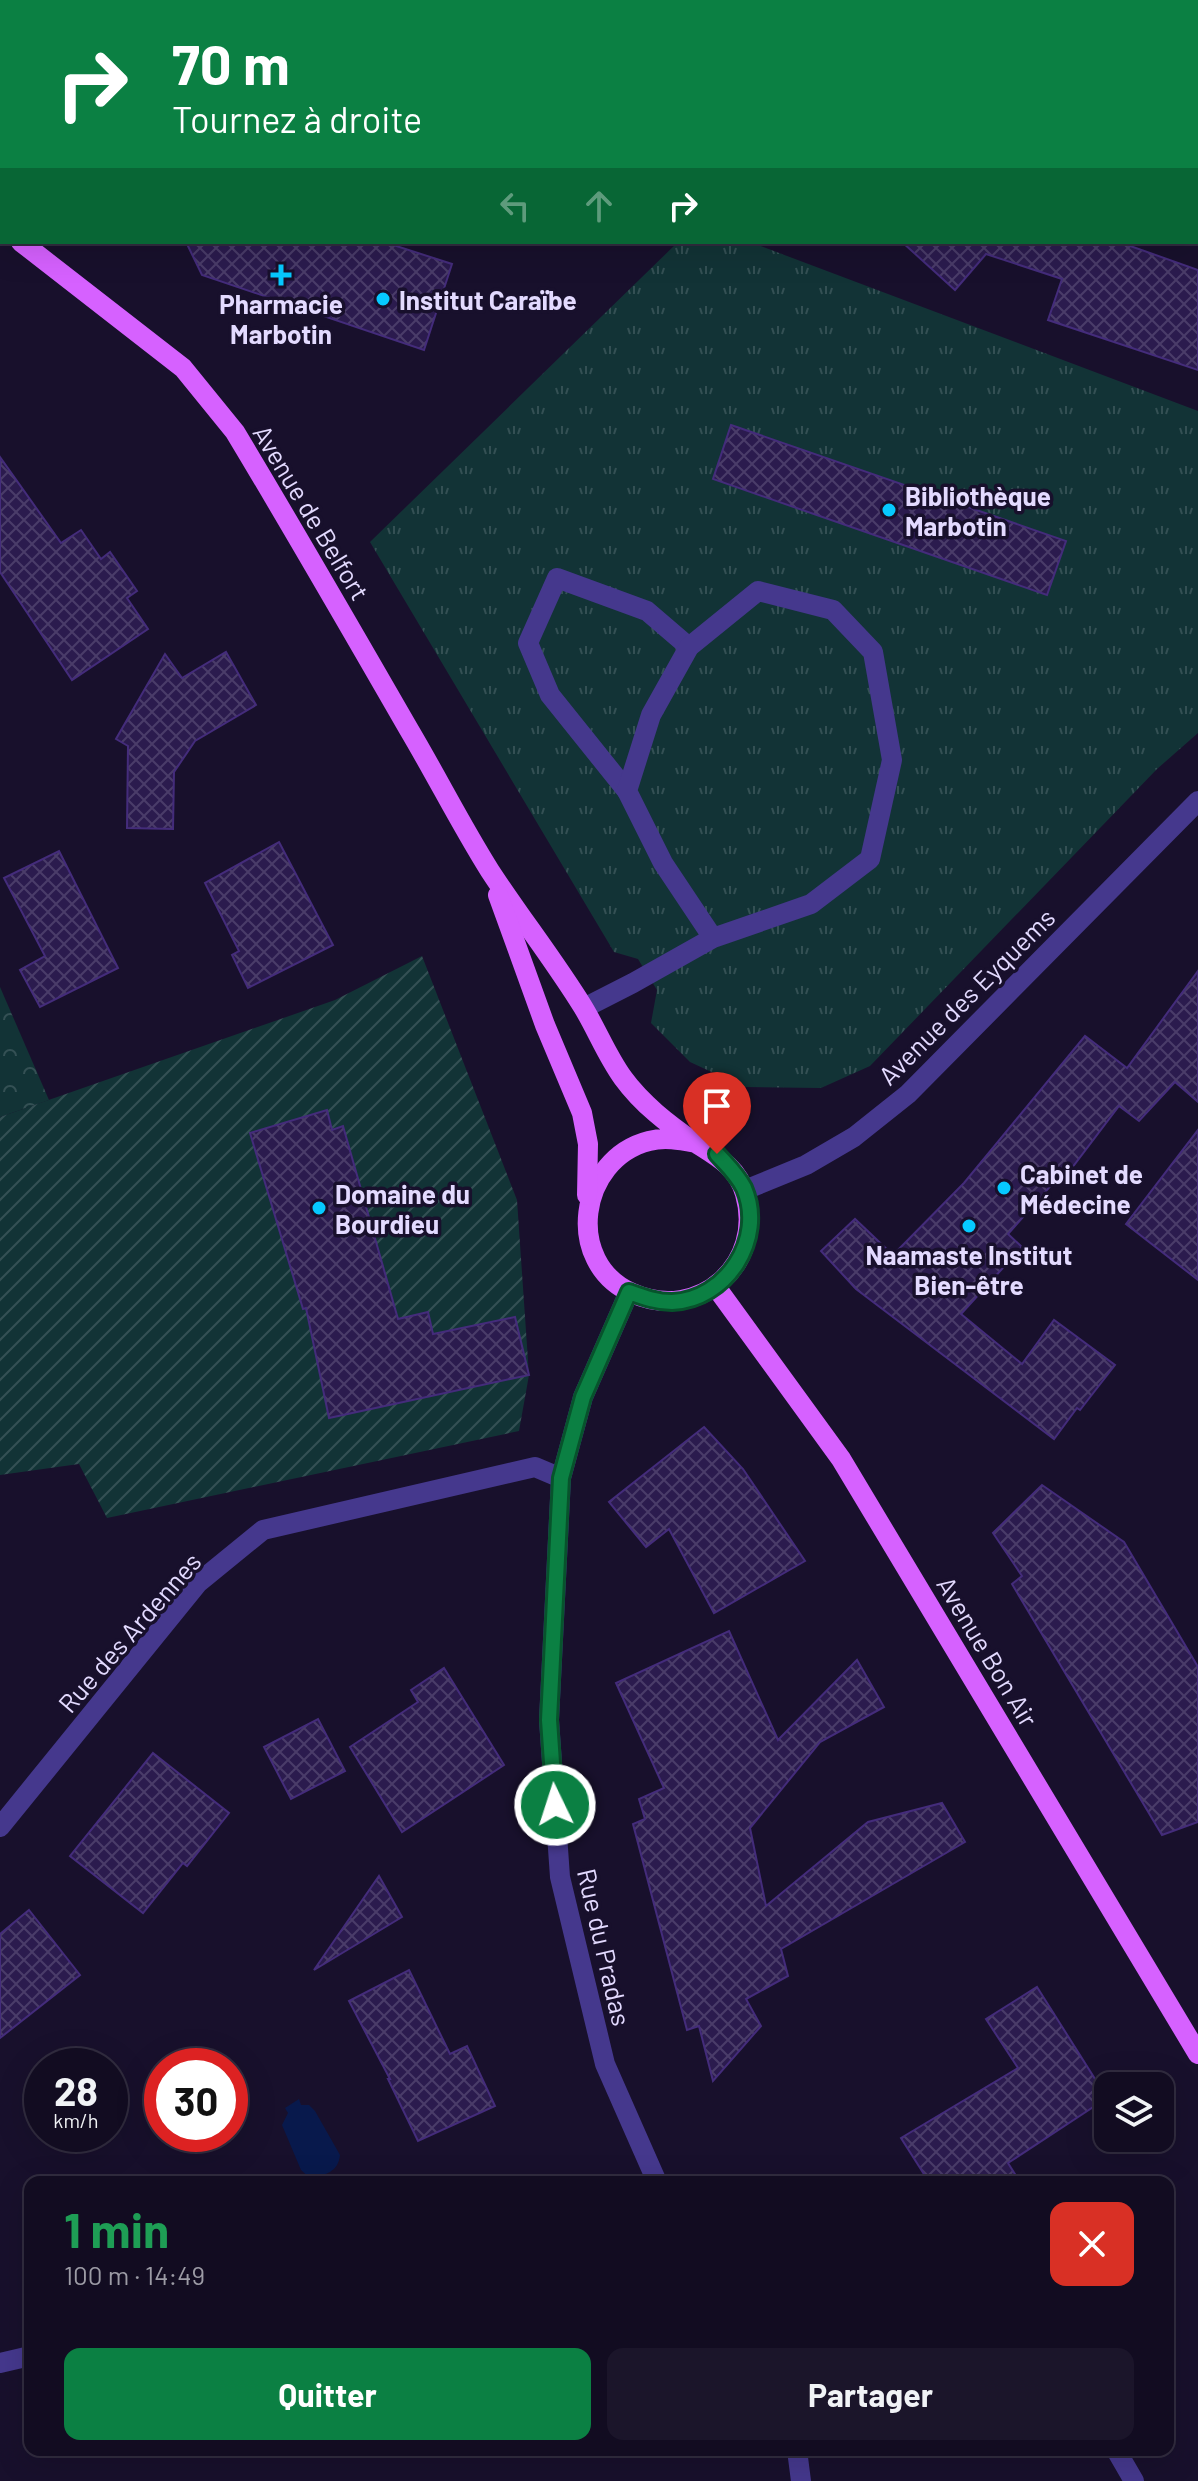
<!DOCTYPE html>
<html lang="fr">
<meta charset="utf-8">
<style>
body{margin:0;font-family:Barlow,sans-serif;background:#1b152a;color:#f1f3f6;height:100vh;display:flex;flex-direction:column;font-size:30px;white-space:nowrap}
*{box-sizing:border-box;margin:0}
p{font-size:26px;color:#9c9ba5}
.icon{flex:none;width:44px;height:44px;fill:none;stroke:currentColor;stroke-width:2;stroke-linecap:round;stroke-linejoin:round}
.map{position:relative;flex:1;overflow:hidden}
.sheet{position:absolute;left:24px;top:2176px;width:1150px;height:280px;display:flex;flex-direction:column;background:#120c21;border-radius:16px;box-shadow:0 8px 32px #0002,0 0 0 2px #312c3f}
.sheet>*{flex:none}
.hud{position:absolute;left:0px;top:0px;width:1198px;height:244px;box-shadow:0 8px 32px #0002,0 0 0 2px #312c3f;background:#0b8043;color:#fff;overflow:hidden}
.tools{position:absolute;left:1094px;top:2072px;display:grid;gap:16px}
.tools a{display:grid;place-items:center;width:80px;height:80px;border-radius:16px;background:#120c21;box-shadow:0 8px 32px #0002,0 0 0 2px #312c3f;font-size:40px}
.speed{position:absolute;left:24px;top:2048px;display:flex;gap:16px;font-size:40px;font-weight:700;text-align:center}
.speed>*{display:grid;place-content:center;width:104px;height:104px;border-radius:50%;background:#120c21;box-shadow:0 8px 32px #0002,0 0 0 2px #312c3f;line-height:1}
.speed small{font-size:20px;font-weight:400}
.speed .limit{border:12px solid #d22;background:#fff;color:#111}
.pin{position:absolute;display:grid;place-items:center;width:68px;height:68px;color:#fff;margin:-82px -34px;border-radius:50% 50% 50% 0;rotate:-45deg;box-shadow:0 0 8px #0007}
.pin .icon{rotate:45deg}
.me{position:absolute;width:88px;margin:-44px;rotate:356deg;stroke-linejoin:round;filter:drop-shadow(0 0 6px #0008)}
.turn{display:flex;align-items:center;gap:28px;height:168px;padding:0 40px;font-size:36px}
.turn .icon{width:104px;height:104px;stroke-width:2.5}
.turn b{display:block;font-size:56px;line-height:68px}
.lanes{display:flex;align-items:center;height:76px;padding:0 40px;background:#0003;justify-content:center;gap:40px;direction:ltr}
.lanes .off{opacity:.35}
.round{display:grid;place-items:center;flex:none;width:84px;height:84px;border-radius:16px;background:#1b152a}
.headline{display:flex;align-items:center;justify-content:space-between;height:136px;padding:0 40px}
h1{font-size:48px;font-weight:700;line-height:60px;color:#1e9e55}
.cta{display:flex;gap:16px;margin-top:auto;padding:16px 40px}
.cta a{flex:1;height:92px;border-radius:16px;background:#0b8043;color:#fff;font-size:32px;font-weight:700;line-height:92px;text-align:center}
.cta a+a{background:#1b152a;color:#f1f3f6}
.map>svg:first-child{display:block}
.grass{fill:url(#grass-tufts)}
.forest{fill:url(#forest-crowns)}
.garden{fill:url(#garden-furrows)}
.water{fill:#08194c}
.building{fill:url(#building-cross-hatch);stroke:#442c7b;stroke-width:2}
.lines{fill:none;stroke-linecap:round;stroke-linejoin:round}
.minor{stroke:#45388d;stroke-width:20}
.major{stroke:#d661ff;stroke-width:20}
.route-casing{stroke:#07532c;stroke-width:20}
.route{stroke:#0b8043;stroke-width:14}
.poi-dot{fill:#06c9ff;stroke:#18102c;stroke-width:3}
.labels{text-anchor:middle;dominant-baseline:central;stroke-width:7;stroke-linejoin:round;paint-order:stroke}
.poi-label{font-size:26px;font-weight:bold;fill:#e3daff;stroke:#18102c;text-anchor:start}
.street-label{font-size:26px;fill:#e3daff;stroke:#18102c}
</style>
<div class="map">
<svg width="1198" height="2481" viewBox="0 0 1198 2481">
<defs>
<pattern id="grass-tufts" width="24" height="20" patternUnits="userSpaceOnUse" patternTransform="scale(2)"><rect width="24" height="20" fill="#123336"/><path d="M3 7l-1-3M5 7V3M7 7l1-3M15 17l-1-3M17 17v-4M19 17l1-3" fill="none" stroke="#345054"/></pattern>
<pattern id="forest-crowns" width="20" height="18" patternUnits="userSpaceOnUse" patternTransform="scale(2)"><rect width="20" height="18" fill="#123336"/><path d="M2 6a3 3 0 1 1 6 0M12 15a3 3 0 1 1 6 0" fill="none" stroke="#345054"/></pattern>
<pattern id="garden-furrows" width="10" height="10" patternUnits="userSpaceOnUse" patternTransform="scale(2)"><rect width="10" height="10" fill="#123336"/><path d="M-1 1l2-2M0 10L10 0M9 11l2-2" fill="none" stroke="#345054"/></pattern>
<pattern id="building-cross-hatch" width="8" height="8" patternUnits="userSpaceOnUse" patternTransform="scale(2)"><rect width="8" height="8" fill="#2b1b4e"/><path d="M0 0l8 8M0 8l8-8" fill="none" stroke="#4a3c69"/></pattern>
</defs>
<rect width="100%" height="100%" fill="#18102c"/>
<polygon class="grass" points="678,242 750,242 1198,411 1198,733 1157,769 870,1066 821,1088 744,1087 690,1062 651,1023 657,990 638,959 614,952 370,542"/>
<polygon class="forest" points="0,987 49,1100 0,1117"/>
<polygon class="garden" points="422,956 517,1200 529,1375 519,1431 107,1518 79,1464 0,1475 0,1117 335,1000"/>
<path class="water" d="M299 2099 301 2105H309L315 2111 340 2155C338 2173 325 2174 311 2179L301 2170 282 2125 288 2113 285 2108Z"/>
<g class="building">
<polygon points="186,242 384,242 452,264 424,350 202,275"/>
<polygon points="902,242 1119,242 1198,270 1198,370 1048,320 1062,279 986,254 955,290"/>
<polygon points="731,425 1066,541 1047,595 713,479"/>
<polygon points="0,457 61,543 81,530 101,559 110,552 137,591 127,598 148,629 72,680 0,572"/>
<polygon points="226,652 256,705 195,741 174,772 173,829 127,828 128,746 116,739 165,654 182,678"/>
<polygon points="279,842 333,945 248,988 232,955 239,951 205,883"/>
<polygon points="59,851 118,968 40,1007 20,970 45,956 4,878"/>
<polygon points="1198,971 1198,1102 1175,1082 1139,1121 1119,1106 1065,1177 1061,1174 1008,1234 1022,1247 961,1314 1022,1364 1054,1320 1115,1365 1080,1410 1077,1408 1054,1439 856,1289 821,1251 855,1219 893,1255 964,1183 1085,1036 1127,1068"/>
<polygon points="327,1110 332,1130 343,1126 398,1319 428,1312 433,1334 515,1317 529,1375 329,1418 306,1308 303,1309 250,1133"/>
<polygon points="1198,1130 1198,1280 1126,1224"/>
<polygon points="704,1427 743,1469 805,1561 714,1613 669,1529 646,1547 609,1502"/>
<polygon points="1042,1485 1124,1542 1198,1667 1198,1822 1162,1835 1012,1584 1022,1576 993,1533"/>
<polygon points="729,1631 778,1740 857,1660 884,1707 820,1742 750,1828 766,1906 868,1822 942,1803 965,1842 781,1949 788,1976 746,1999 761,2026 713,2081 699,2026 687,2030 633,1824 645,1819 639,1799 664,1788 616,1683"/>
<polygon points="444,1668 504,1765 402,1832 350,1747 418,1702 411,1690"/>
<polygon points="318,1719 345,1771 291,1799 264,1747"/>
<polygon points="153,1753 229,1813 187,1866 183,1863 143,1913 70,1856"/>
<polygon points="379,1876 402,1917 314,1970"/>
<polygon points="29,1910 80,1975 0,2038 0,1934"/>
<polygon points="409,1970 450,2054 467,2046 495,2106 418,2141 388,2079 390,2079 349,2001"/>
<polygon points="1037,1987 1107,2098 1008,2163 1020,2182 929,2182 901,2138 1018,2068 986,2019"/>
</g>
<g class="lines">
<g class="minor">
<polyline points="235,2 237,0"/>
<polyline points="0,184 2,182"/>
<polyline points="1196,194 1198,194"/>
<polyline points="627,791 550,695 528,643 557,578 647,611 689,647"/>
<polyline points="584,1008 633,983 713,938 811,904 870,859 892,760 873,652 833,610 758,591 689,647 651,715 627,791 663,863 713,938"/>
<polyline points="745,1190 806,1165 854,1137 908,1094 1198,801"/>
<polyline points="629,1292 583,1397 561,1478 549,1720 560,1877 605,2064 657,2182"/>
<polyline points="0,1827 198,1583 263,1530 535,1467 561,1478"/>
<polyline points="0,2363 30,2356"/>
<polyline points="797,2450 801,2481"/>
<polyline points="1116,2450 1134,2481"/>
</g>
<g class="major">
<polyline points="0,226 2,227"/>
<path d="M21 242 183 368 235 432C294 530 351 629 408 728 436 775 461 825 490 871 520 917 554 960 583 1007 597 1030 607 1056 623 1078 642 1104 668 1124 694 1142 716 1156 738 1167 745 1194 765 1264 699 1323 632 1293 564 1263 578 1159 649 1141 665 1137 680 1140 696 1143"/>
<polyline points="498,895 545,1025 582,1113 588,1144 587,1195"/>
<polyline points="716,1287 841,1459 1198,2054"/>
</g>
</g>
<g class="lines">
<defs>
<path id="route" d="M555 1805 549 1720 561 1478 583 1397 629 1292C643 1297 656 1302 672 1302 726 1300 766 1239 744 1188 737 1174 727 1165 717 1154"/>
</defs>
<use href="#route" class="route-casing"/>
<use href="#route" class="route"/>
</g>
<g class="poi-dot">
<path d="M277 263h8v8h8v8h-8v8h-8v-8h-8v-8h8z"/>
<circle cx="383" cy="299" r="8"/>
<circle cx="889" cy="510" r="8"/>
<circle cx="1004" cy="1188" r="8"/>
<circle cx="319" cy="1208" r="8"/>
<circle cx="969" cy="1226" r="8"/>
</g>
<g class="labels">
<g class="poi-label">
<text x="399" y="299">Institut Caraïbe</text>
<text x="281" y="303" text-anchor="middle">Pharmacie<tspan x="281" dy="30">Marbotin</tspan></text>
<text x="905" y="495">Bibliothèque<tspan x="905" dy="30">Marbotin</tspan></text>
<text x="1020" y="1173">Cabinet de<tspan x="1020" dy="30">Médecine</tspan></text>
<text x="335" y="1193">Domaine du<tspan x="335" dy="30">Bourdieu</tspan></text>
<text x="969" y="1254" text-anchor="middle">Naamaste Institut<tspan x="969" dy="30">Bien-être</tspan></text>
</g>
<g class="street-label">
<text transform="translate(312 512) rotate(59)">Avenue de Belfort</text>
<text transform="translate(966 996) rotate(-45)">Avenue des Eyquems</text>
<text transform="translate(129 1632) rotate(-49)">Rue des Ardennes</text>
<text transform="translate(988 1651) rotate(59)">Avenue Bon Air</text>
<text transform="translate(605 1947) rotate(77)">Rue du Pradas</text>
</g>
</g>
</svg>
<div class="tools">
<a><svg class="icon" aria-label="layers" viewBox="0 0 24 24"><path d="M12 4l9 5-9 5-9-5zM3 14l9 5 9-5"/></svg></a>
</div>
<div class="speed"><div>28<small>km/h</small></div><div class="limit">30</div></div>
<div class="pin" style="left:717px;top:1154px;background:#d93025"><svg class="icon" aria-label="arrive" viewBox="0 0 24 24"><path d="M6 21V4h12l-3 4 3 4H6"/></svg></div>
<svg class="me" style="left:555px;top:1805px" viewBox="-20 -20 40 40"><circle r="17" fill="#0b8043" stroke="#fff" stroke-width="3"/><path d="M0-11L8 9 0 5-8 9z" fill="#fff"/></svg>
<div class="hud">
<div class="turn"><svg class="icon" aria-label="right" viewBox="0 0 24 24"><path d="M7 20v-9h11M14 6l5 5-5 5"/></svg><div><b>70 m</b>Tournez à droite</div></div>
<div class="lanes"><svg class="icon off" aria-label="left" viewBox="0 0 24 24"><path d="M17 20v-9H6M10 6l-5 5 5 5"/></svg><svg class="icon off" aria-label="ahead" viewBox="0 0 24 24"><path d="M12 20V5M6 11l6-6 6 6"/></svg><svg class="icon" aria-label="right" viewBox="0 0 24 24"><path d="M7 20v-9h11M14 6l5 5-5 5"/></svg></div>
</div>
<section class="sheet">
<div class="headline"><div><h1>1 min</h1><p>100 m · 14:49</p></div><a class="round" style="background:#d93025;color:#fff"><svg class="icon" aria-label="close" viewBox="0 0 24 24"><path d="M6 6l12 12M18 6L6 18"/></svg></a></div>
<div class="cta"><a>Quitter</a><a>Partager</a></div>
</section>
</div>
